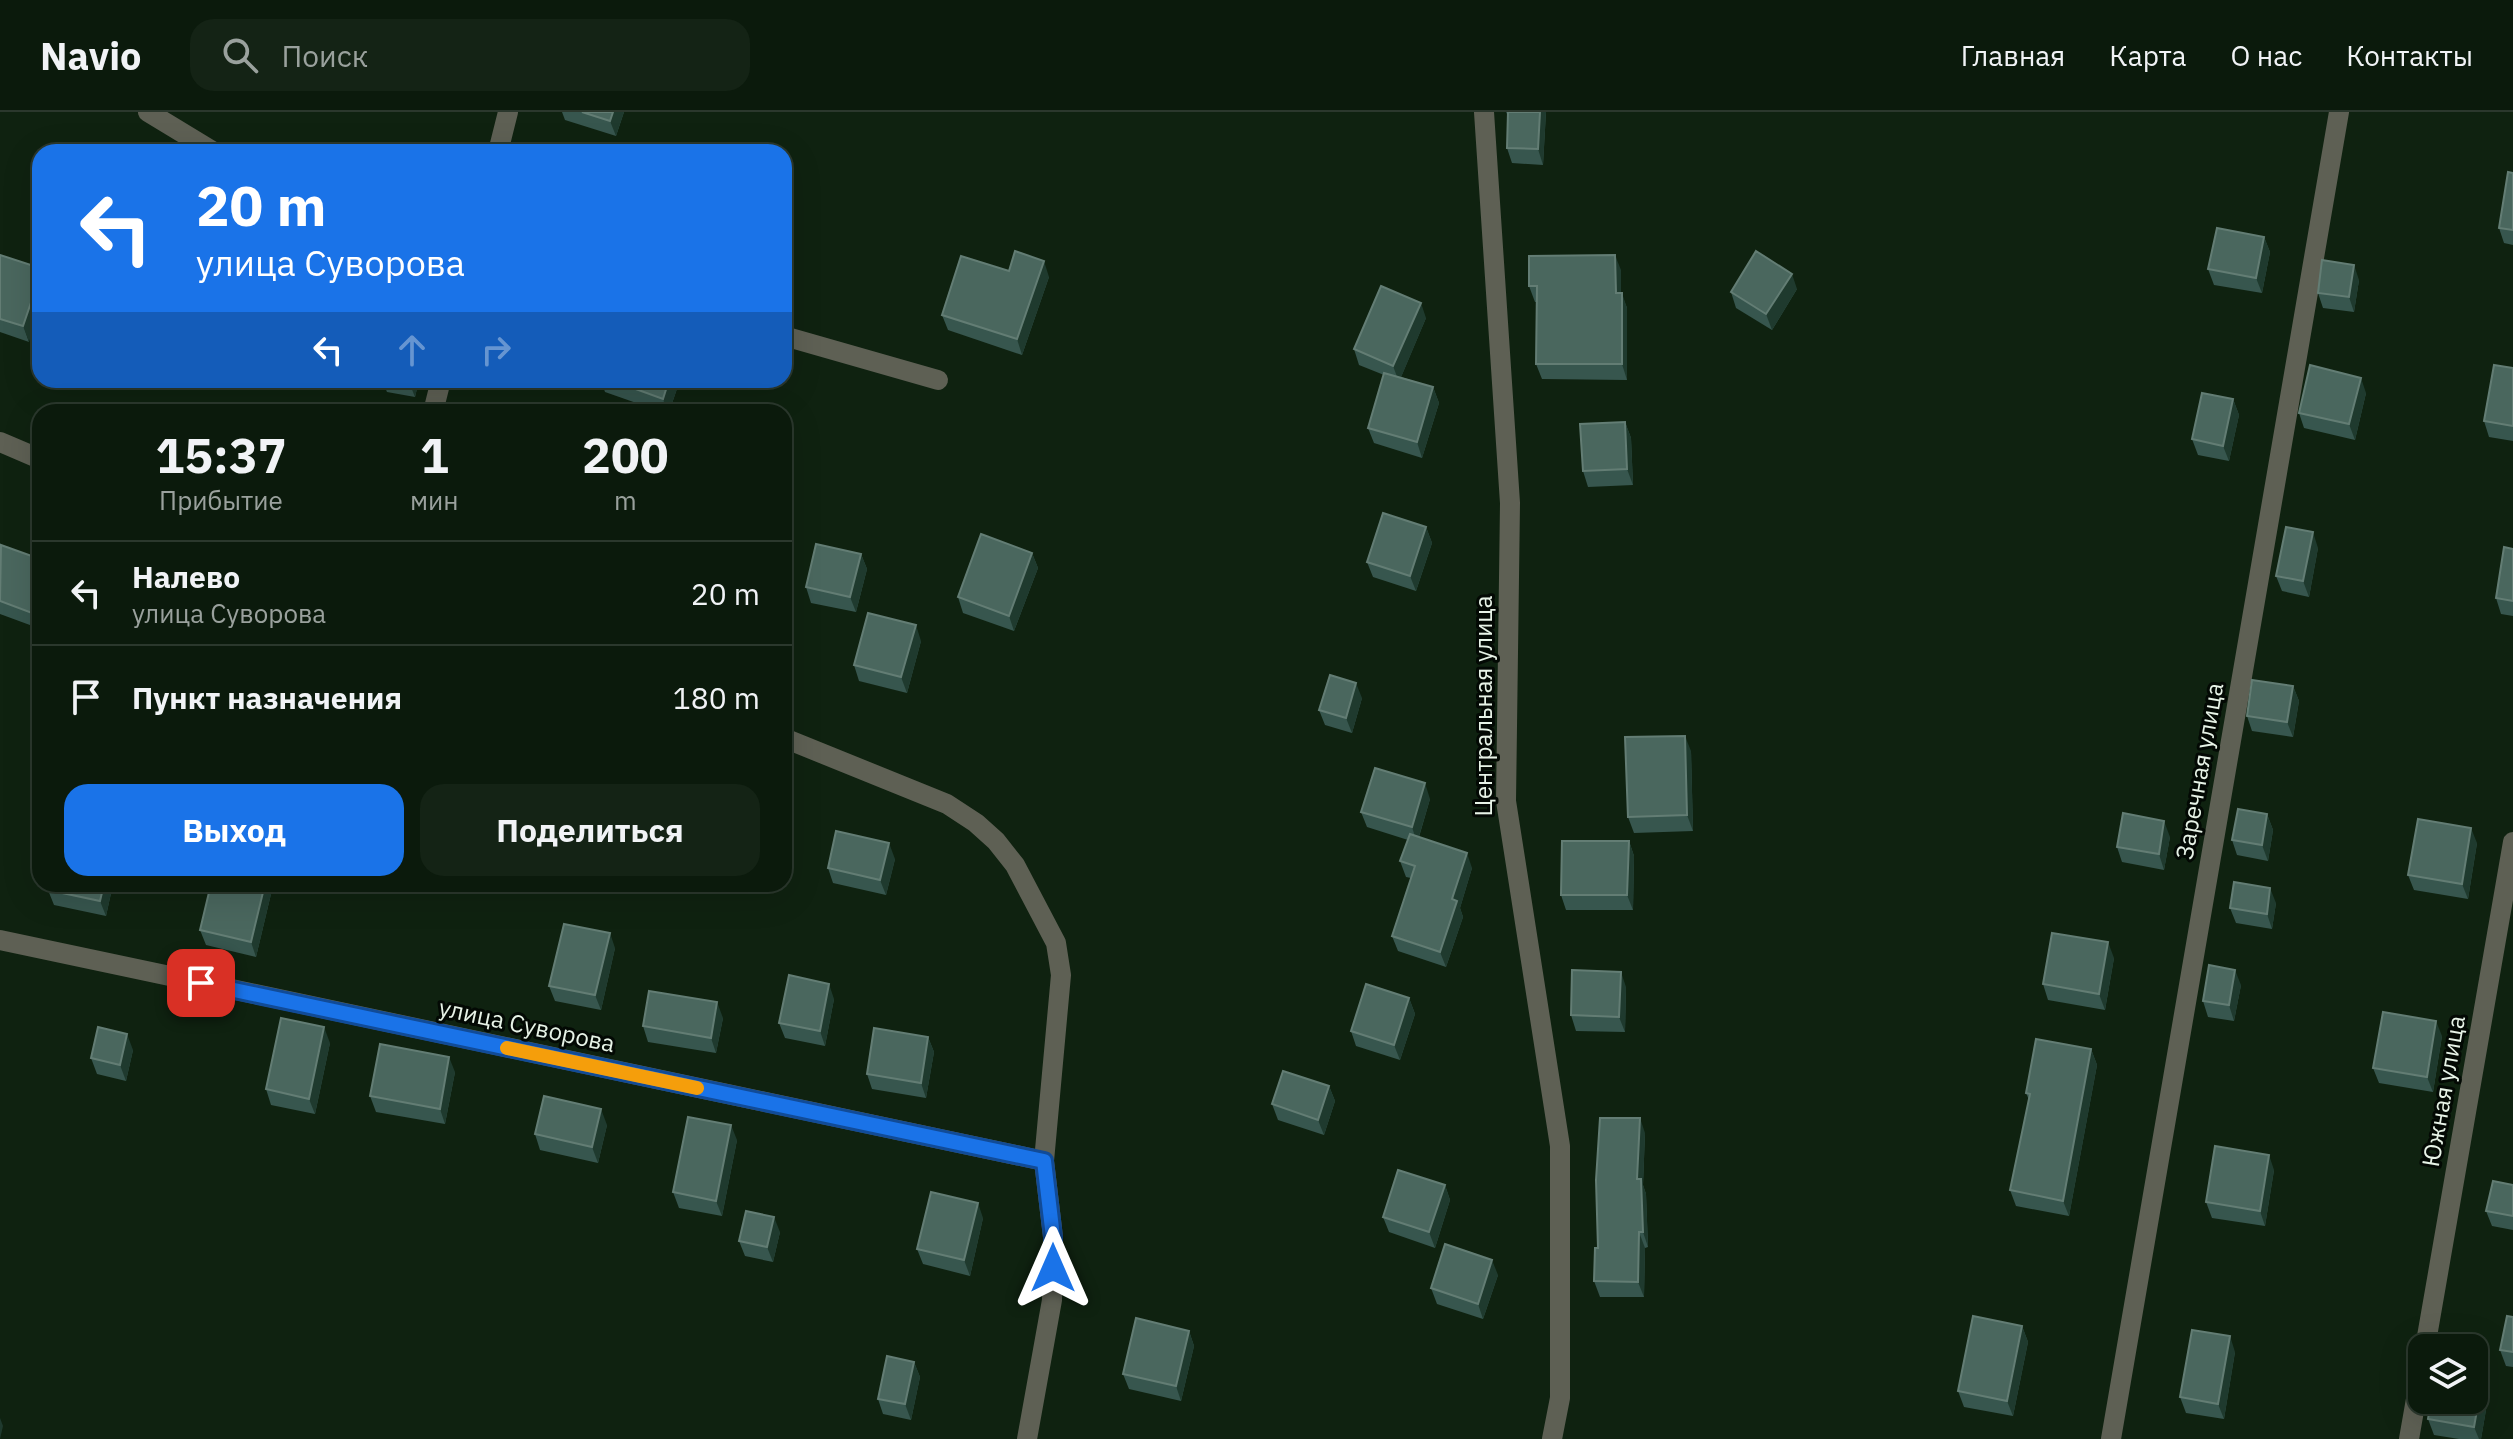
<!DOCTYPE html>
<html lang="ru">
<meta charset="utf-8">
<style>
body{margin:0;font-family:"IBM Plex Sans",sans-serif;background:#142315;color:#f1f3f6;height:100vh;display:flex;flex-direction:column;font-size:30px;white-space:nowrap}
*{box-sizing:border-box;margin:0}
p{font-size:26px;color:#9aa19d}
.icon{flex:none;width:44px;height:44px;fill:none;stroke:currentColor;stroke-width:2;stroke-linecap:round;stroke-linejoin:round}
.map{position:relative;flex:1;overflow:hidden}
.details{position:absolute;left:32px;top:292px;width:760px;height:488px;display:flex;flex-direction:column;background:#0b1a0c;border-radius:24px;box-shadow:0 8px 32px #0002,0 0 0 2px #2b382d}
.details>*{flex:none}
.guide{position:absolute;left:32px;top:32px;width:760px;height:244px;border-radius:24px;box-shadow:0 8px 32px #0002,0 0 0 2px #2b382d;background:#1a73e8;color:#fff;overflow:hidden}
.tools{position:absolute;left:2408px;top:1222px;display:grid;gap:16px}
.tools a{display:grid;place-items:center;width:80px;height:80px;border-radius:16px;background:#0b1a0c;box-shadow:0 8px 32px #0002,0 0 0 2px #2b382d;font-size:40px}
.pin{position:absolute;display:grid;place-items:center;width:68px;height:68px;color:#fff;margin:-34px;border-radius:16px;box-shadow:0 4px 12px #0006}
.me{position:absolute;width:88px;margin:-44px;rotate:0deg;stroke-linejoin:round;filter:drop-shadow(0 0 6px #0008)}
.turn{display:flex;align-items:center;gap:28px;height:168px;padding:0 32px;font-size:36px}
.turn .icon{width:104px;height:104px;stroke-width:2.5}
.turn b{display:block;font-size:56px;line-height:68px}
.lanes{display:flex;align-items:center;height:76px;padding:0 32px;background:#0003;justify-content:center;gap:40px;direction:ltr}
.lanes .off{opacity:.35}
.eta{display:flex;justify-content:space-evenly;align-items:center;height:136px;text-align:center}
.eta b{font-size:48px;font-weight:700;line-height:56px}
.cta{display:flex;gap:16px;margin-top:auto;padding:16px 32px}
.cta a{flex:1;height:92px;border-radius:24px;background:#1a73e8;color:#fff;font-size:32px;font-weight:700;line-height:92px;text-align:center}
.cta a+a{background:#142315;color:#f1f3f6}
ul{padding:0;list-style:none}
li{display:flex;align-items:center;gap:24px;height:104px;padding:0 32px;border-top:2px solid #2b382d}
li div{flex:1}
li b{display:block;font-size:30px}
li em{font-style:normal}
header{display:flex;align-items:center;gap:48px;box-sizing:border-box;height:112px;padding:0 40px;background:#0b1a0c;border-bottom:2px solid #2b382d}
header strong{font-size:38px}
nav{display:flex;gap:44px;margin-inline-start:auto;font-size:28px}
.search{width:560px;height:72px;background:#142315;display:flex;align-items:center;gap:20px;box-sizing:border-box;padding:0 28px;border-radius:24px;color:#9aa19d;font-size:30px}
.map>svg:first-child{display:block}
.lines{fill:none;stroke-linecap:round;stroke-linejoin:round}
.minor{stroke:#5e6054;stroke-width:20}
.wall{fill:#37564e}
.shaded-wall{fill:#1f3a2e}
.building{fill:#4a675e;stroke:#637d74;stroke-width:2}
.route-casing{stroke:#114b97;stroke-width:20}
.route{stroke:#1a73e8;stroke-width:14}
.slow{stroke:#f59e0b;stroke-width:14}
.labels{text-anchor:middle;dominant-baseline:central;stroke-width:6;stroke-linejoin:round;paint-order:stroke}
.street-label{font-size:24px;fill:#e7f3e7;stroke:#030904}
</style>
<header>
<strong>Navio</strong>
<div class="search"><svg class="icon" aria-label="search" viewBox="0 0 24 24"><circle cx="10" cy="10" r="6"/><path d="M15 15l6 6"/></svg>Поиск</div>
<nav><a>Главная</a><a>Карта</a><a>О нас</a><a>Контакты</a></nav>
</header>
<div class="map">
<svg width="2513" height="1327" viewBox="0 0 2513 1327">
<rect width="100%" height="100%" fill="#0f2210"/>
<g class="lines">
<g class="minor">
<polyline points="148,0 214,40"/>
<polyline points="1484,0 1510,391 1506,689 1560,1034 1560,1286 1552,1327"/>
<polyline points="498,40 508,0"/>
<polyline points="784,224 938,268"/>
<polyline points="433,300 441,268"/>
<polyline points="0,330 40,347"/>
<polyline points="784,626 947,692 976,711 996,729 1015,753 1056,831 1061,863 1044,1049 1053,1125 1052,1188 1027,1327"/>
<polyline points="0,828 1044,1049"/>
<polyline points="2425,1236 2513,730"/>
<polyline points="2111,1327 2339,0"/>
<polyline points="2409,1327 2422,1253"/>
</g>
</g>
<g class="wall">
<polygon points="562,0 624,0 616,24 565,8"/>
<polygon points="1506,0 1546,0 1543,53 1512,51 1507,36 1508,4"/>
<polygon points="2513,61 2513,133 2504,131 2499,116"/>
<polygon points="2264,125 2270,140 2262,181 2214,173 2208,157"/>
<polygon points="0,143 29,230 0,220"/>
<polygon points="1621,158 1621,181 1627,196 1627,268 1542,267 1536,252 1537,190 1535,190 1529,174"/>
<polygon points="1009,159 1049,165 1022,243 948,218 942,203"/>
<polygon points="2359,168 2354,200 2323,196 2318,181"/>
<polygon points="1797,177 1772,218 1736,196 1731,180"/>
<polygon points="1426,206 1401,265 1433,275 1439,291 1422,346 1374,331 1368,316 1384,263 1359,253 1354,237"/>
<polygon points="2513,256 2513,329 2489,325 2484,309"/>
<polygon points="382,268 419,268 415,285 387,280"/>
<polygon points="601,268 680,268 669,300 662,300 605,280"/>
<polygon points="2366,281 2355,328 2304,316 2299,301"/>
<polygon points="2233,287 2239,303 2229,349 2198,343 2192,327"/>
<polygon points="1625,310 1631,326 1633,373 1588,375 1583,359"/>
<polygon points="1426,415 1432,431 1416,479 1373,465 1367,450"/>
<polygon points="0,435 40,447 38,516 0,502"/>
<polygon points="2318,436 2309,485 2282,479 2276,464"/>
<polygon points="2513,437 2513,504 2501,502 2496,486"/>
<polygon points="1032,441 1038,456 1014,519 963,501 958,485"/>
<polygon points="861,442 867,457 856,500 811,491 806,475"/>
<polygon points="921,529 907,581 859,569 854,553"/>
<polygon points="2293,574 2299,589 2293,625 2252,619 2247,604"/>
<polygon points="1362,586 1352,621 1325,613 1319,598"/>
<polygon points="1691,639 1693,719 1634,721 1628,705"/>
<polygon points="1430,687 1419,725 1472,756 1460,796 1463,805 1446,855 1398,839 1392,824 1411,766 1406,765 1400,749 1408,728 1367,715 1361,700"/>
<polygon points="2267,702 2273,718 2268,749 2237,743 2232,728"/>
<polygon points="2170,725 2164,758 2122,750 2117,735"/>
<polygon points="1629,729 1634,744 1633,798 1566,798 1561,783"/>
<polygon points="2477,731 2468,787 2414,778 2408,763"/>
<polygon points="895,747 886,783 833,771 828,756"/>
<polygon points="113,772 106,804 54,793 48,778"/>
<polygon points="271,782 256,845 206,833 200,818"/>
<polygon points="2276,791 2272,817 2236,811 2230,796"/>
<polygon points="615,836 601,898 555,889 549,874"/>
<polygon points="2114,846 2105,898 2048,888 2043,872"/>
<polygon points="2241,873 2234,909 2208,905 2203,889"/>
<polygon points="1626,875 1625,920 1576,919 1571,903"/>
<polygon points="1409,886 1415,902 1400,948 1356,934 1351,919"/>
<polygon points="834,887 825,934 785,926 779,911"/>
<polygon points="723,906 716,941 648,930 643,914"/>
<polygon points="2442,924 2433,980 2379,971 2373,956"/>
<polygon points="928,925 934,940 926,986 872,977 867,962"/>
<polygon points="330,931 315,1002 271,993 266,977"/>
<polygon points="2091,937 2097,953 2069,1104 2016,1094 2010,1078 2029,988 2026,981"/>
<polygon points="133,938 126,969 97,962 91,946"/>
<polygon points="455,960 445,1012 376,1000 370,984"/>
<polygon points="1329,974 1335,989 1324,1023 1278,1008 1272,992"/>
<polygon points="607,1013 598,1051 540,1038 535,1022"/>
<polygon points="1645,1021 1643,1073 1646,1082 1648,1135 1645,1136 1644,1185 1600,1185 1594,1169 1598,1136"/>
<polygon points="737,1028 722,1104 679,1096 673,1080"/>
<polygon points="2274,1058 2265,1114 2212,1106 2206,1090"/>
<polygon points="1445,1073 1450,1088 1435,1136 1389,1120 1383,1105"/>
<polygon points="2513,1073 2513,1118 2492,1114 2486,1099"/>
<polygon points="983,1106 970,1164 923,1152 917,1137"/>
<polygon points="780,1120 773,1150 745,1144 739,1129"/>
<polygon points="1498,1163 1483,1207 1437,1192 1431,1176"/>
<polygon points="2513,1205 2513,1255 2506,1254 2500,1238"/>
<polygon points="2022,1214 2028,1230 2013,1304 1964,1295 1958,1279"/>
<polygon points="1189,1219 1194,1234 1181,1289 1129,1277 1123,1262"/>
<polygon points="2235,1240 2224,1307 2186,1301 2180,1285"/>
<polygon points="914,1250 920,1265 911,1308 883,1302 878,1287"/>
<polygon points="2488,1286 2481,1327 2459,1327 2434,1323 2428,1307"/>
</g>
<g class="shaded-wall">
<polygon points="613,0 624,0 616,24 610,9"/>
<polygon points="1540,0 1546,0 1543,53 1538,37"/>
<polygon points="2264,125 2270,140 2262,181 2256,166"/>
<polygon points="1615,143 1621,158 1621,196 1616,181"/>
<polygon points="1044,149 1049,165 1022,243 1017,227"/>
<polygon points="2354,153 2359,168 2354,200 2349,185"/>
<polygon points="1792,162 1797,177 1772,218 1766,202"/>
<polygon points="40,164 40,197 29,230 23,214"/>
<polygon points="1622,181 1627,196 1627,268 1622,252"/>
<polygon points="1421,191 1426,206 1399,270 1393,254"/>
<polygon points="2361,266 2366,281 2355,328 2349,312"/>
<polygon points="410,268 419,268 415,285 409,270"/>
<polygon points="669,268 680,268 669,300 667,300 663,287"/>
<polygon points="1433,275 1439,291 1422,346 1417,330"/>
<polygon points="2233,287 2239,303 2229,349 2223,334"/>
<polygon points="1625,310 1631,326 1633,373 1627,357"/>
<polygon points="1426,415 1432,431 1416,479 1410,464"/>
<polygon points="2313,420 2318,436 2309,485 2303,469"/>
<polygon points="1032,441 1038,456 1014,519 1009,504"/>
<polygon points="861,442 867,457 856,500 850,485"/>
<polygon points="40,480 40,511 38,516 32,501"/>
<polygon points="916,513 921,529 907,581 901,565"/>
<polygon points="1356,571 1362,586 1352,621 1346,606"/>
<polygon points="2293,574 2299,589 2293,625 2287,610"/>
<polygon points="1685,624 1691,639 1693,719 1687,703"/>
<polygon points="1425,671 1430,687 1417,731 1412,715"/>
<polygon points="2267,702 2273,718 2268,749 2262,733"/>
<polygon points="2164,709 2170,725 2164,758 2159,742"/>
<polygon points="2471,716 2477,731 2468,787 2462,772"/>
<polygon points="1629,729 1634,744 1633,798 1627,783"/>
<polygon points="889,731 895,747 886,783 880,768"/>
<polygon points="1467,741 1472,756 1460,796 1463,805 1446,855 1440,840 1452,787"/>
<polygon points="104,772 113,772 106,804 100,789"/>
<polygon points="265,772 268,772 271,782 256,845 251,830"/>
<polygon points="2270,776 2276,791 2272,817 2267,802"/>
<polygon points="610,821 615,836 601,898 595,883"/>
<polygon points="2108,830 2114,846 2105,898 2099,882"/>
<polygon points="2235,858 2241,873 2234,909 2229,893"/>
<polygon points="1621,860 1626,875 1625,920 1619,905"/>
<polygon points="829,872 834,887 825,934 820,919"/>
<polygon points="1409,886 1415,902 1400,948 1394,933"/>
<polygon points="717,890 723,906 716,941 711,926"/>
<polygon points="2436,909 2442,924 2433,980 2427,965"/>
<polygon points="324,915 330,931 315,1002 309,987"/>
<polygon points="127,922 133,938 126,969 120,953"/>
<polygon points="928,925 934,940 926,986 921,971"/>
<polygon points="2091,937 2097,953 2069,1104 2063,1089"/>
<polygon points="449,945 455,960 445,1012 440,997"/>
<polygon points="1329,974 1335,989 1324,1023 1318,1008"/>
<polygon points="601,997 607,1013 598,1051 592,1035"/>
<polygon points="1640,1006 1645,1021 1643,1073 1646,1082 1648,1135 1643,1120 1637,1067"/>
<polygon points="731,1013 737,1028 722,1104 716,1089"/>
<polygon points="2269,1043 2274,1058 2265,1114 2260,1099"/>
<polygon points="1445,1073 1450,1088 1435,1136 1429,1120"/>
<polygon points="978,1091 983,1106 970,1164 964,1148"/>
<polygon points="774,1105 780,1120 773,1150 767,1135"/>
<polygon points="1639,1120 1645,1136 1644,1185 1638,1170"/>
<polygon points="1492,1148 1498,1163 1483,1207 1478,1192"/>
<polygon points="2022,1214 2028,1230 2013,1304 2007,1289"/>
<polygon points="1189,1219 1194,1234 1181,1289 1176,1274"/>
<polygon points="2230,1224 2235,1240 2224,1307 2218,1292"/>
<polygon points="914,1250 920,1265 911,1308 905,1292"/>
<polygon points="2482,1270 2488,1286 2481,1327 2479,1327 2474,1315"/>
<polygon points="0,1306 3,1314 0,1327"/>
</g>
<g class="building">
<polygon points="582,0 613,0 610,9"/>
<polygon points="1508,0 1540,0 1538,37 1507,36"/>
<polygon points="2508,60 2513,61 2513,118 2499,116"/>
<polygon points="2217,116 2264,125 2256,166 2208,157"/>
<polygon points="1015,139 1044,149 1017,227 942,203 961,144 1009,159"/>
<polygon points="1756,139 1792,162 1766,202 1731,180"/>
<polygon points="0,143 40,156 40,164 23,214 0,207"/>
<polygon points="1615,143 1616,181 1622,181 1622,252 1536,252 1537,174 1529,174 1529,144"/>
<polygon points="2322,148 2354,153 2349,185 2318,181"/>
<polygon points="1381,174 1421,191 1393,254 1354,237"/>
<polygon points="2310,253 2361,266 2349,312 2299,301"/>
<polygon points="2494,253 2513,256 2513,314 2484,309"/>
<polygon points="1384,261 1433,275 1417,330 1368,316"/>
<polygon points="611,268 669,268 663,287"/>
<polygon points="2202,281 2233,287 2223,334 2192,327"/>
<polygon points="1625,310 1627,357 1583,359 1580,312"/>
<polygon points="1383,401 1426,415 1410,464 1367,450"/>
<polygon points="2286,415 2313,420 2303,469 2276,464"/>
<polygon points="981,422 1032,441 1009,504 958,485"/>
<polygon points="816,432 861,442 850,485 806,475"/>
<polygon points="1,433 40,447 40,480 32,501 0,489"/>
<polygon points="2504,435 2513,437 2513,489 2496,486"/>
<polygon points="868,501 916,513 901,565 854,553"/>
<polygon points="1330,563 1356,571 1346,606 1319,598"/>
<polygon points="2252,568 2293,574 2287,610 2247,604"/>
<polygon points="1685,624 1687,703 1628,705 1625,625"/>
<polygon points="1375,656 1425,671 1412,715 1361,700"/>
<polygon points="2238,697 2267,702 2262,733 2232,728"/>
<polygon points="2123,701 2164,709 2159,742 2117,735"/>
<polygon points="2418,707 2471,716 2462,772 2408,763"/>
<polygon points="836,719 889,731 880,768 828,756"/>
<polygon points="1410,722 1467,741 1452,787 1457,789 1440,840 1392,824 1415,754 1400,749"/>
<polygon points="1562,729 1629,729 1627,783 1561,783"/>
<polygon points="2234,770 2270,776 2267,802 2230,796"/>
<polygon points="50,772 104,772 100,789 48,778"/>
<polygon points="211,772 265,772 251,830 200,818"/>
<polygon points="564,812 610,821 595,883 549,874"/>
<polygon points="2052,821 2108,830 2099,882 2043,872"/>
<polygon points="2209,853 2235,858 2229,893 2203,889"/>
<polygon points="1572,858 1621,860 1619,905 1571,903"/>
<polygon points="789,863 829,872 820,919 779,911"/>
<polygon points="1366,872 1409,886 1394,933 1351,919"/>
<polygon points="649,879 717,890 711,926 643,914"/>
<polygon points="2383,900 2436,909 2427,965 2373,956"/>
<polygon points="281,906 324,915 309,987 266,977"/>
<polygon points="98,915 127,922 120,953 91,946"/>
<polygon points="874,916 928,925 921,971 867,962"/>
<polygon points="2036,927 2091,937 2063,1089 2010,1078 2030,982 2026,981"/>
<polygon points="380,932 449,945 440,997 370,984"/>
<polygon points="1283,959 1329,974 1318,1008 1272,992"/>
<polygon points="544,984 601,997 592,1035 535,1022"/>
<polygon points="688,1005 731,1013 716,1089 673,1080"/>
<polygon points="1600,1006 1640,1006 1637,1067 1641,1067 1643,1120 1639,1120 1638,1170 1594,1169 1595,1136 1598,1136 1596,1068"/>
<polygon points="2215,1034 2269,1043 2260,1099 2206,1090"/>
<polygon points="1398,1058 1445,1073 1429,1120 1383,1105"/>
<polygon points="2493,1069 2513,1073 2513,1104 2486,1099"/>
<polygon points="931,1080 978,1091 964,1148 917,1137"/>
<polygon points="746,1099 774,1105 767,1135 739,1129"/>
<polygon points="1445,1132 1492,1148 1478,1192 1431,1176"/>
<polygon points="1973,1204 2022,1214 2007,1289 1958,1279"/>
<polygon points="2507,1204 2513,1205 2513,1240 2500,1238"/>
<polygon points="1136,1206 1189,1219 1176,1274 1123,1262"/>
<polygon points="2192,1218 2230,1224 2218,1292 2180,1285"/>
<polygon points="887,1244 914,1250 905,1292 878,1287"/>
<polygon points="2474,1269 2482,1270 2474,1315 2428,1307 2431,1288 2474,1288"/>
</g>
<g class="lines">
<defs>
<polyline id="route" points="201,871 1044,1049 1053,1125 1053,1156"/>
</defs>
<use href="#route" class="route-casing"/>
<use href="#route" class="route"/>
<polyline class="slow" points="507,936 697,976"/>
</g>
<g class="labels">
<g class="street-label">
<text transform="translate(1483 594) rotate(-90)">Центральная улица</text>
<text transform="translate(2199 659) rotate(-80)">Заречная улица</text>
<text transform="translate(527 913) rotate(12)">улица Суворова</text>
<text transform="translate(2443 979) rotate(-80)">Южная улица</text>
</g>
</g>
</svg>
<div class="tools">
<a><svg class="icon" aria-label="layers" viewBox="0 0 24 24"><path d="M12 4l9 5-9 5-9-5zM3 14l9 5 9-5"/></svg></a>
</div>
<div class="pin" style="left:201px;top:871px;background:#d93025"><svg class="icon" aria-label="arrive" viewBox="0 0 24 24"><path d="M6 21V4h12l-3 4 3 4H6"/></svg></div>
<svg class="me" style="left:1053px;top:1156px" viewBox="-20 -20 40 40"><path d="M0-17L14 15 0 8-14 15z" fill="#1a73e8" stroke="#fff" stroke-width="4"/></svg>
<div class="guide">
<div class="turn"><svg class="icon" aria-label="left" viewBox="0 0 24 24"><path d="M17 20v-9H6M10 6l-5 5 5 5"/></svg><div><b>20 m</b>улица Суворова</div></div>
<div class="lanes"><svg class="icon" aria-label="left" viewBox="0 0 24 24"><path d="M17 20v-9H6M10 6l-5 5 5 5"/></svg><svg class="icon off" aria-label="ahead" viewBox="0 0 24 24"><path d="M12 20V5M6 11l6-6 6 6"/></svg><svg class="icon off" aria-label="right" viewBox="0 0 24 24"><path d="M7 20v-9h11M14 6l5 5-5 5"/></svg></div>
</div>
<section class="details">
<div class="eta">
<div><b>15:37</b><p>Прибытие</p></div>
<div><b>1</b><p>мин</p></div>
<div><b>200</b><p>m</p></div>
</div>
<ul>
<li><svg class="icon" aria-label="left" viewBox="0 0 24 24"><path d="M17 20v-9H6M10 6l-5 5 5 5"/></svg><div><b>Налево</b><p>улица Суворова</p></div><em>20 m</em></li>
<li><svg class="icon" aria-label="arrive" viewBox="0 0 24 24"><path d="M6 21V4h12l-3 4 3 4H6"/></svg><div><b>Пункт назначения</b></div><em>180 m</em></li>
</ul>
<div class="cta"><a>Выход</a><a>Поделиться</a></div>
</section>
</div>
